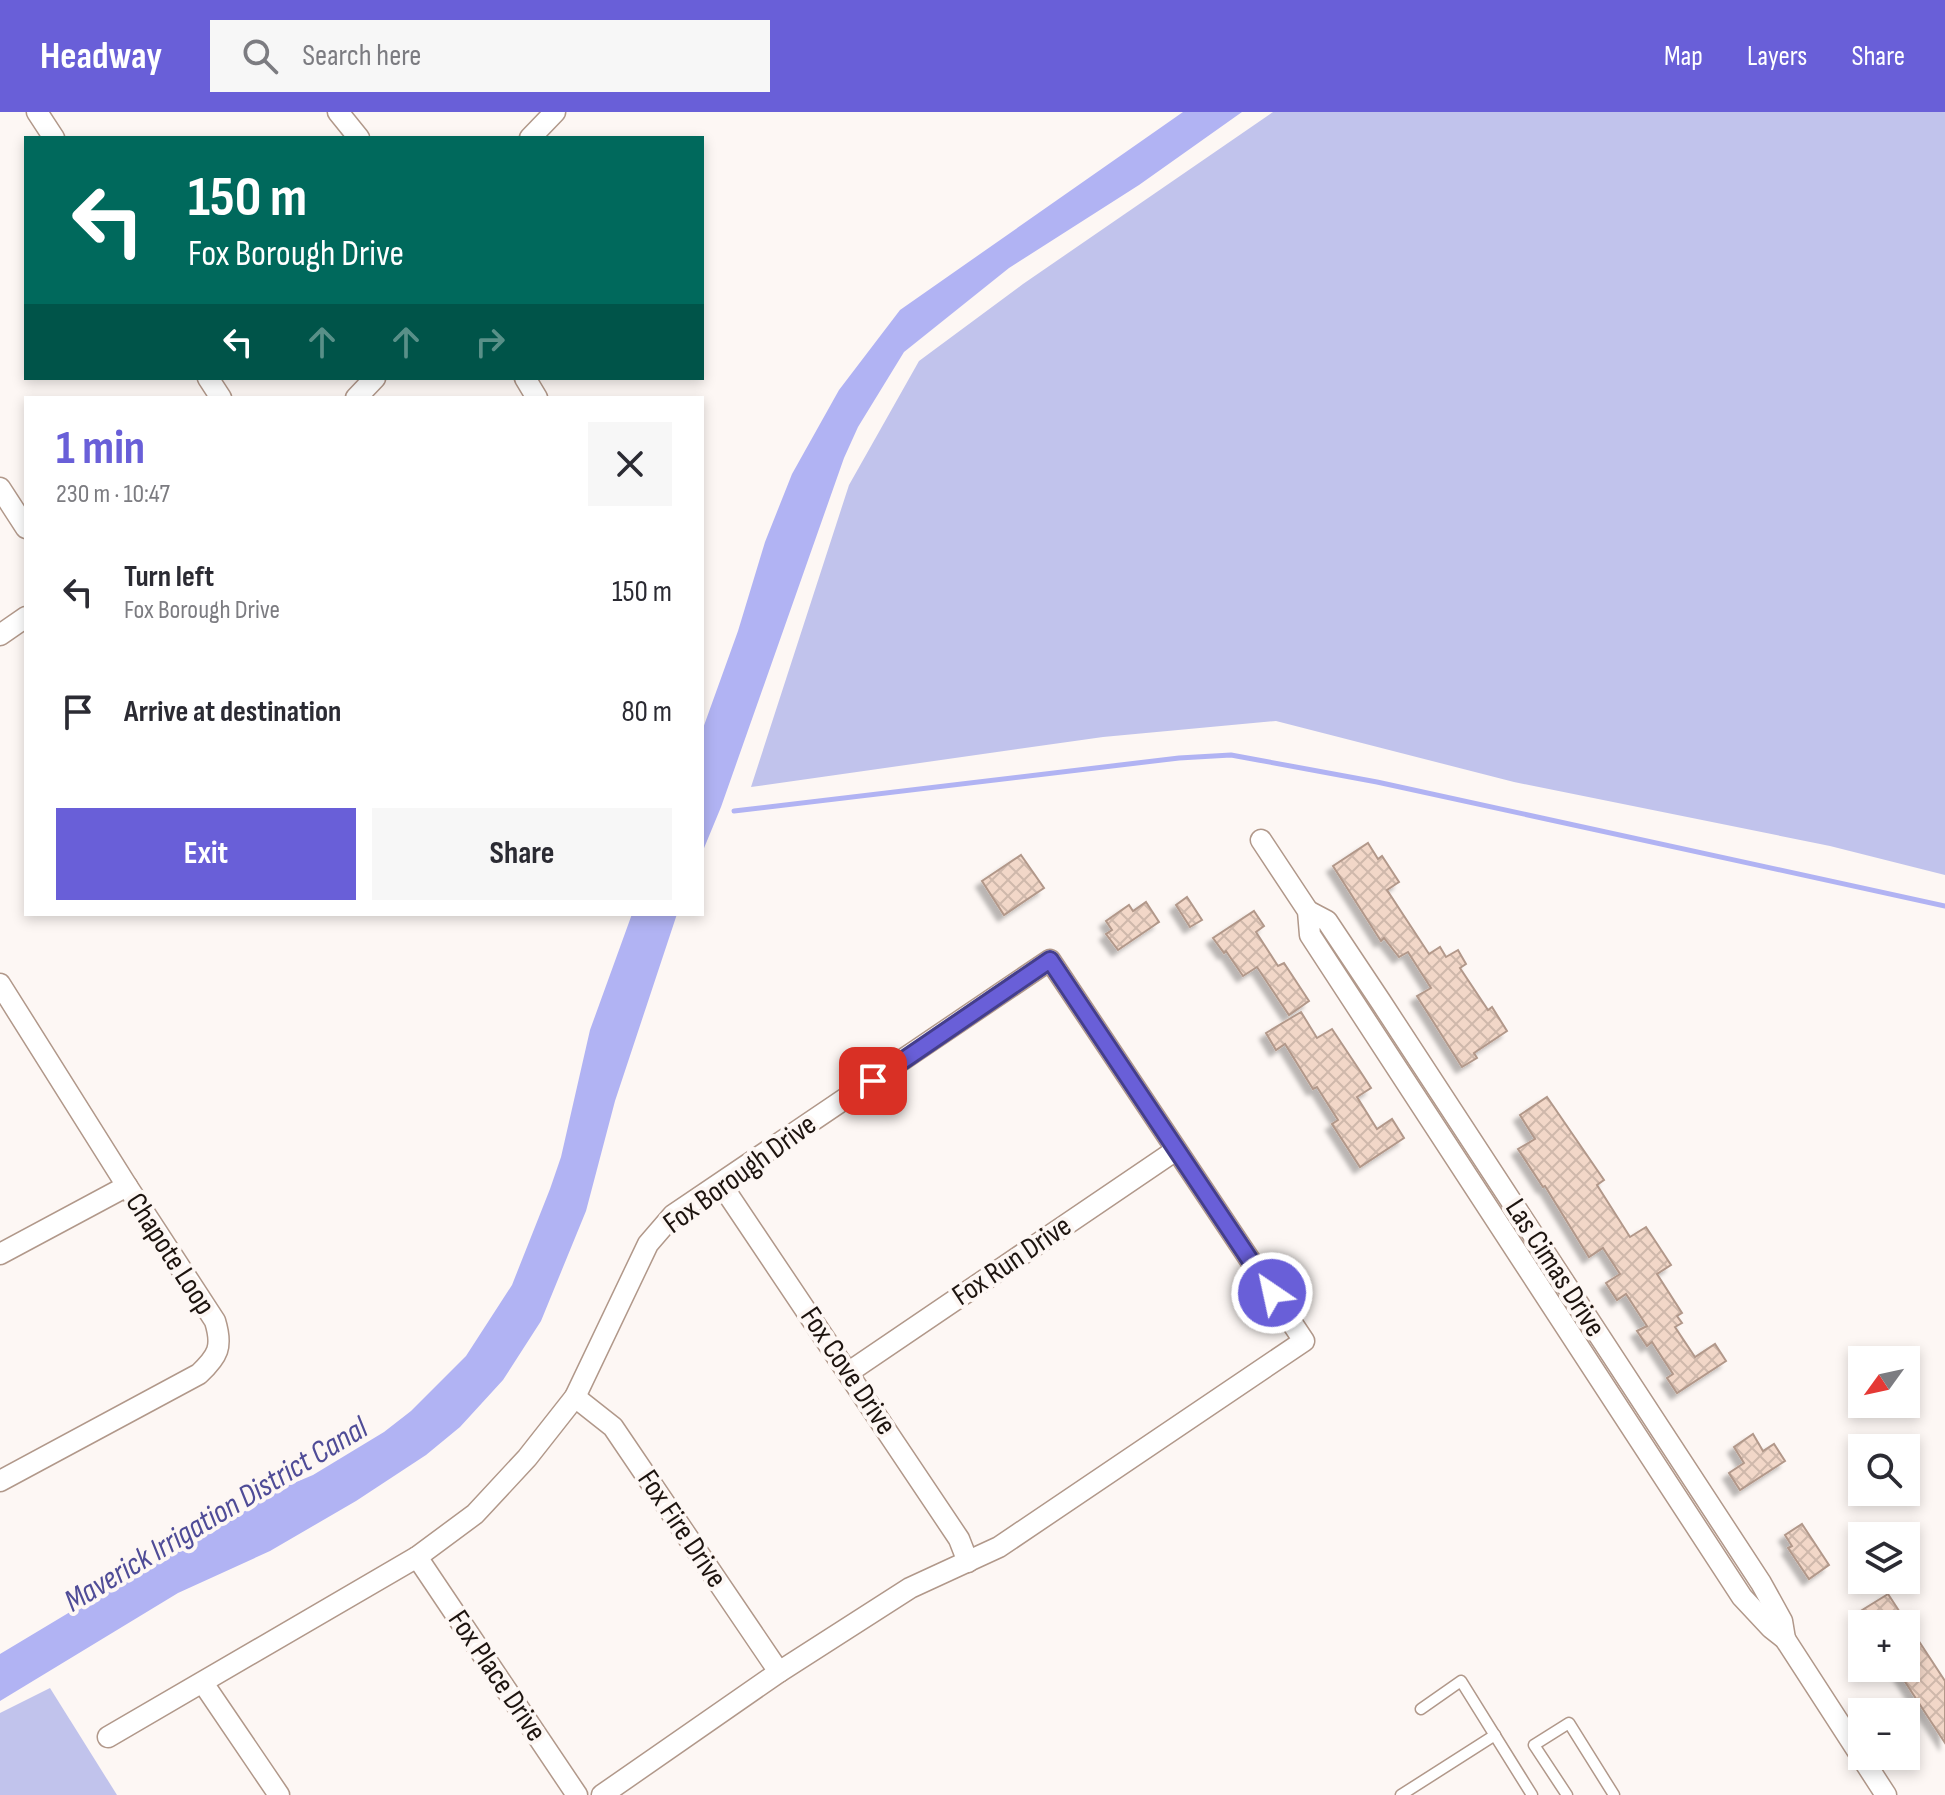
<!DOCTYPE html>
<meta charset="utf-8">
<style>
body{margin:0;font-family:"Sofia Sans Condensed",sans-serif;background:#f7f7f7;color:#2b2b33;height:100vh;display:flex;flex-direction:column;font-size:30px;white-space:nowrap}
*{box-sizing:border-box;margin:0}
p{font-size:26px;color:#7c7c81}
.icon{flex:none;width:44px;height:44px;fill:none;stroke:currentColor;stroke-width:2;stroke-linecap:round;stroke-linejoin:round}
.map{position:relative;flex:1;overflow:hidden}
.details{position:absolute;left:24px;top:284px;width:680px;height:520px;display:flex;flex-direction:column;background:#fff;border-radius:0px;box-shadow:0 4px 12px #0003}
.details>*{flex:none}
.banner{position:absolute;left:24px;top:24px;width:680px;height:244px;border-radius:0px;box-shadow:0 4px 12px #0003;background:#00695c;color:#fff;overflow:hidden}
.needle{width:52px;rotate:237deg}
.tools{position:absolute;left:1848px;top:1234px;display:grid;gap:16px}
.tools a{display:grid;place-items:center;width:72px;height:72px;border-radius:0px;background:#fff;box-shadow:0 4px 12px #0003;font-size:40px}
.pin{position:absolute;display:grid;place-items:center;width:68px;height:68px;color:#fff;margin:-34px;border-radius:16px;box-shadow:0 4px 12px #0006}
.me{position:absolute;width:88px;margin:-44px;rotate:326deg;stroke-linejoin:round;filter:drop-shadow(0 0 6px #0008)}
.turn{display:flex;align-items:center;gap:28px;height:168px;padding:0 32px;font-size:36px}
.turn .icon{width:104px;height:104px;stroke-width:2.5}
.turn b{display:block;font-size:56px;line-height:68px}
.lanes{display:flex;align-items:center;height:76px;padding:0 32px;background:#0003;justify-content:center;gap:40px;direction:ltr}
.lanes .off{opacity:.35}
.round{display:grid;place-items:center;flex:none;width:84px;height:84px;border-radius:0px;background:#f7f7f7}
.overview{display:flex;align-items:center;justify-content:space-between;height:136px;padding:0 32px}
h1{font-size:48px;font-weight:700;line-height:60px;color:#695fd8}
.primary-button{display:flex;gap:16px;margin-top:auto;padding:16px 32px}
.primary-button a{flex:1;height:92px;border-radius:0px;background:#695fd8;color:#fff;font-size:32px;font-weight:700;line-height:92px;text-align:center}
.primary-button a+a{background:#f7f7f7;color:#2b2b33}
ul{padding:0;list-style:none}
li{display:flex;align-items:center;gap:24px;height:120px;padding:0 32px}
li div{flex:1}
li b{display:block;font-size:30px}
li em{font-style:normal}
header{display:flex;align-items:center;gap:48px;box-sizing:border-box;height:112px;padding:0 40px;background:#695fd8;color:#fff}
header strong{font-size:38px}
nav{display:flex;gap:44px;margin-inline-start:auto;font-size:28px}
.search{width:560px;height:72px;background:#f7f7f7;display:flex;align-items:center;gap:20px;box-sizing:border-box;padding:0 28px;border-radius:0px;color:#7c7c81;font-size:30px}
.map>svg:first-child{display:block}
.grass{fill:#c1c3ec}
.water{fill:#b1b3f3}
.lines{fill:none;stroke-linecap:round;stroke-linejoin:round}
.stream{stroke:#b1b3f3;stroke-width:5}
.building{fill:url(#building-cross-hatch);stroke:#b2988a;stroke-width:2;filter:url(#shadow)}
.lane-casing{stroke:#b1988a;stroke-width:13}
.street-casing{stroke:#b1988a;stroke-width:23}
.lane{stroke:#fff;stroke-width:10}
.street{stroke:#fff;stroke-width:20}
.route-casing{stroke:#443e8c;stroke-width:20}
.route{stroke:#695fd8;stroke-width:14}
.labels{text-anchor:middle;dominant-baseline:central;stroke-width:8;stroke-linejoin:round;paint-order:stroke}
.street-label{font-size:30px;fill:#1d140f;stroke:#fdf7f4}
.water-label{font-size:32px;font-style:italic;fill:#4f4c97;stroke:#fdf7f4}
</style>
<header>
<strong>Headway</strong>
<div class="search"><svg class="icon" aria-label="search" viewBox="0 0 24 24"><circle cx="10" cy="10" r="6"/><path d="M15 15l6 6"/></svg>Search here</div>
<nav><a>Map</a><a>Layers</a><a>Share</a></nav>
</header>
<div class="map">
<svg width="1945" height="1683" viewBox="0 0 1945 1683">
<defs>
<pattern id="building-cross-hatch" width="8" height="8" patternUnits="userSpaceOnUse" patternTransform="scale(2)"><rect width="8" height="8" fill="#f2d7c8"/><path d="M0 0l8 8M0 8l8-8" fill="none" stroke="#cfb8ab"/></pattern>
<filter id="shadow"><feDropShadow dx="-6" dy="6" stdDeviation="2" flood-color="#0004"/></filter>
</defs>
<rect width="100%" height="100%" fill="#fdf7f4"/>
<g class="grass">
<polygon points="1273,0 1945,0 1945,763 1830,734 1514,670 1276,609 1103,625 751,675 849,373 919,249 1023,172"/>
<polygon points="50,1576 117,1683 0,1683 0,1601"/>
</g>
<g class="water">
<polygon points="1183,0 1242,0 1139,73 1009,156 904,240 858,315 844,346 721,695 702,741 702,619 738,519 765,430 792,362 839,278 900,198"/>
<polygon points="632,802 677,802 615,989 586,1099 541,1209 503,1268 460,1315 426,1343 356,1389 270,1439 178,1481 0,1589 0,1542 130,1464 235,1406 270,1381 313,1363 384,1320 411,1299 466,1244 512,1173 550,1077 561,1045 590,918"/>
</g>
<g class="lines">
<polyline class="stream" points="734,699 1179,646 1231,643 1377,670 1945,794"/>
</g>
<g class="building">
<polygon points="1368,731 1378,747 1382,744 1399,770 1387,778 1429,842 1440,835 1446,845 1458,838 1466,852 1460,856 1488,898 1492,895 1507,919 1474,941 1477,946 1462,955 1417,884 1431,876 1408,840 1399,845 1384,826 1381,829 1333,754"/>
<polygon points="1021,743 1044,776 1004,803 982,769"/>
<polygon points="1187,785 1202,808 1190,815 1176,793"/>
<polygon points="1146,790 1159,810 1118,838 1106,822 1112,818 1106,809 1129,793 1133,799"/>
<polygon points="1254,799 1264,814 1256,820 1278,854 1284,851 1309,889 1289,903 1257,855 1243,864 1226,839 1224,841 1213,826"/>
<polygon points="1301,900 1317,926 1332,917 1360,959 1371,976 1357,985 1377,1017 1392,1007 1404,1026 1360,1055 1332,1012 1338,1008 1317,975 1313,977 1285,932 1276,938 1266,921"/>
<polygon points="1547,985 1604,1068 1597,1073 1630,1125 1646,1115 1671,1153 1657,1162 1682,1201 1677,1204 1682,1211 1675,1215 1695,1245 1715,1232 1726,1249 1677,1281 1667,1266 1673,1262 1652,1230 1647,1234 1637,1219 1647,1214 1626,1182 1617,1188 1606,1171 1620,1162 1603,1136 1589,1145 1545,1074 1543,1075 1518,1037 1535,1027 1520,1003"/>
<polygon points="1753,1322 1763,1339 1774,1332 1785,1349 1740,1378 1729,1361 1744,1351 1734,1335"/>
<polygon points="1802,1412 1829,1453 1809,1467 1788,1436 1792,1434 1785,1423"/>
<polygon points="1888,1482 1945,1569 1945,1631 1896,1556 1906,1556 1906,1512 1867,1512 1859,1500"/>
</g>
<g class="lines">
<defs>
<g id="lane">
<polyline points="1421,1597 1461,1569 1532,1683"/>
<polyline points="1401,1683 1495,1623"/>
<polyline points="1567,1683 1534,1633 1569,1611 1614,1683"/>
</g>
<g id="street">
<polyline points="37,0 54,26"/>
<polyline points="338,0 359,26"/>
<polyline points="530,26 555,0"/>
<polyline points="208,266 221,286"/>
<polyline points="525,266 537,286"/>
<polyline points="356,286 375,266"/>
<polyline points="0,376 26,416"/>
<polyline points="0,523 26,505"/>
<polyline points="1261,728 1308,799 1310,823 1742,1485 1771,1516 1785,1527 1886,1683"/>
<polyline points="1308,799 1327,809 1381,890 1761,1471 1782,1509 1785,1527"/>
<path d="M0 872 127 1074 215 1209C223 1235 218 1244 199 1262L0 1369"/>
<polyline points="721,1072 959,1427 968,1450"/>
<polyline points="0,1142 127,1074"/>
<polyline points="849,1260 1176,1038"/>
<polyline points="575,1285 613,1315 779,1560"/>
<polyline points="417,1445 577,1683"/>
<polyline points="203,1571 279,1683"/>
<polyline points="108,1625 417,1445 475,1402 527,1346 575,1285 648,1132 673,1103 1050,848 1304,1229 999,1435 910,1476 779,1560 602,1683"/>
</g>
</defs>
<use href="#lane" class="lane-casing"/>
<use href="#street" class="street-casing"/>
<use href="#lane" class="lane"/>
<use href="#street" class="street"/>
</g>
<g class="lines">
<defs>
<polyline id="route" points="873,969 1050,848 1272,1181"/>
</defs>
<use href="#route" class="route-casing"/>
<use href="#route" class="route"/>
</g>
<g class="labels">
<g class="street-label">
<text transform="translate(740 1062) rotate(-36)">Fox Borough Drive</text>
<text transform="translate(170 1142) rotate(57)">Chapote Loop</text>
<text transform="translate(1012 1149) rotate(-34)">Fox Run Drive</text>
<text transform="translate(1555 1156) rotate(57)">Las Cimas Drive</text>
<text transform="translate(848 1259) rotate(56)">Fox Cove Drive</text>
<text transform="translate(682 1417) rotate(56)">Fox Fire Drive</text>
<text transform="translate(497 1564) rotate(56)">Fox Place Drive</text>
</g>
<g class="water-label">
<text transform="translate(216 1403) rotate(-31)">Maverick Irrigation District Canal</text>
</g>
</g>
</svg>
<div class="tools">
<a><svg class="needle" viewBox="-14 -14 28 28"><path d="M0-13l5 13h-10z" fill="#e53935"/><path d="M0 13l5-13h-10z" fill="#7c7c81"/></svg></a>
<a><svg class="icon" aria-label="search" viewBox="0 0 24 24"><circle cx="10" cy="10" r="6"/><path d="M15 15l6 6"/></svg></a>
<a><svg class="icon" aria-label="layers" viewBox="0 0 24 24"><path d="M12 4l9 5-9 5-9-5zM3 14l9 5 9-5"/></svg></a>
<a>+</a>
<a>−</a>
</div>
<div class="pin" style="left:873px;top:969px;background:#d93025"><svg class="icon" aria-label="arrive" viewBox="0 0 24 24"><path d="M6 21V4h12l-3 4 3 4H6"/></svg></div>
<svg class="me" style="left:1272px;top:1181px" viewBox="-20 -20 40 40"><circle r="17" fill="#695fd8" stroke="#fff" stroke-width="3"/><path d="M0-11L8 9 0 5-8 9z" fill="#fff"/></svg>
<div class="banner">
<div class="turn"><svg class="icon" aria-label="left" viewBox="0 0 24 24"><path d="M17 20v-9H6M10 6l-5 5 5 5"/></svg><div><b>150 m</b>Fox Borough Drive</div></div>
<div class="lanes"><svg class="icon" aria-label="left" viewBox="0 0 24 24"><path d="M17 20v-9H6M10 6l-5 5 5 5"/></svg><svg class="icon off" aria-label="ahead" viewBox="0 0 24 24"><path d="M12 20V5M6 11l6-6 6 6"/></svg><svg class="icon off" aria-label="ahead" viewBox="0 0 24 24"><path d="M12 20V5M6 11l6-6 6 6"/></svg><svg class="icon off" aria-label="right" viewBox="0 0 24 24"><path d="M7 20v-9h11M14 6l5 5-5 5"/></svg></div>
</div>
<section class="details">
<div class="overview"><div><h1>1 min</h1><p>230 m · 10:47</p></div><a class="round"><svg class="icon" aria-label="close" viewBox="0 0 24 24"><path d="M6 6l12 12M18 6L6 18"/></svg></a></div>
<ul>
<li><svg class="icon" aria-label="left" viewBox="0 0 24 24"><path d="M17 20v-9H6M10 6l-5 5 5 5"/></svg><div><b>Turn left</b><p>Fox Borough Drive</p></div><em>150 m</em></li>
<li><svg class="icon" aria-label="arrive" viewBox="0 0 24 24"><path d="M6 21V4h12l-3 4 3 4H6"/></svg><div><b>Arrive at destination</b></div><em>80 m</em></li>
</ul>
<div class="primary-button"><a>Exit</a><a>Share</a></div>
</section>
</div>
